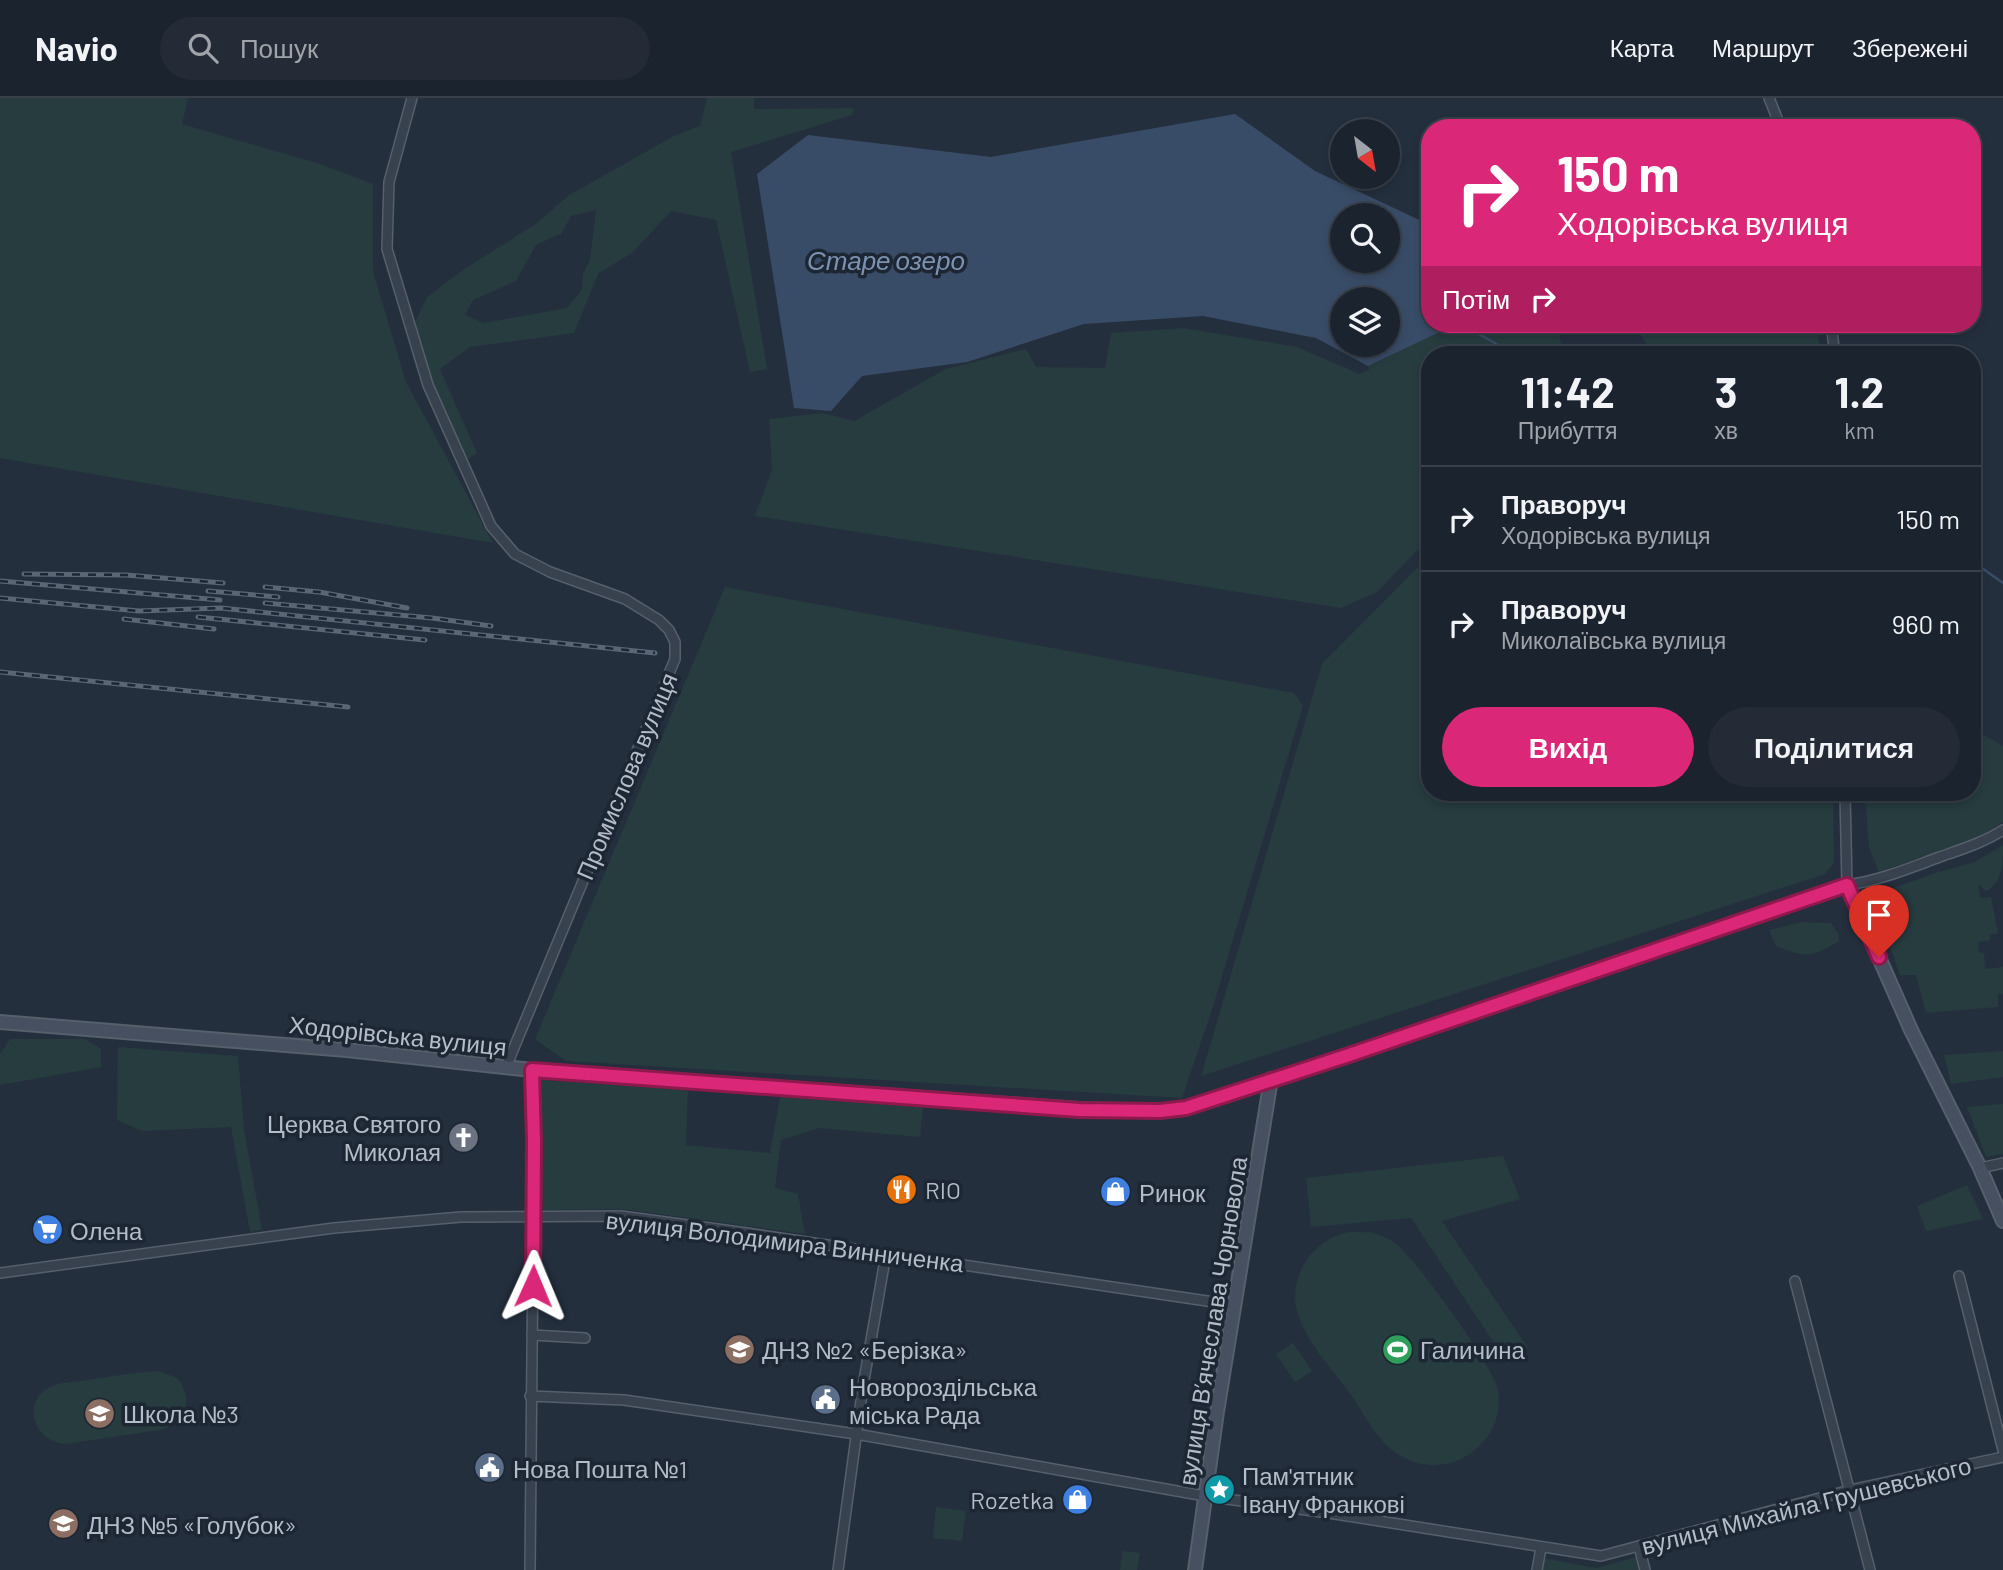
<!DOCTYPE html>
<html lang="uk">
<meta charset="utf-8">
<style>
body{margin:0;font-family:Barlow,sans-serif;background:#242b36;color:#f1f3f6;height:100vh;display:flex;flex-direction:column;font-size:26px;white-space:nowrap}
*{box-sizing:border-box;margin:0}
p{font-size:23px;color:#a0a4aa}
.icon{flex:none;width:38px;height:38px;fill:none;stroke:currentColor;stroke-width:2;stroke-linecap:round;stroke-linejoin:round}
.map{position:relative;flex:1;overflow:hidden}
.panel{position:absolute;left:1421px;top:248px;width:560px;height:455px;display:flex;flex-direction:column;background:#1b232e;border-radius:28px;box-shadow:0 4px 10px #0003,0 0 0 2px #39404a}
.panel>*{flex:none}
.hud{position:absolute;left:1421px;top:21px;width:560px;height:214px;border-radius:28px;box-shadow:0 4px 10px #0003,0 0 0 2px #39404a;background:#db2777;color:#fff;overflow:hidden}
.needle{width:46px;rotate:149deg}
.fabs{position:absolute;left:1330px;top:21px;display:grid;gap:14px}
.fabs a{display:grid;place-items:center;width:70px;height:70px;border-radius:50%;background:#1b232e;box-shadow:0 4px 10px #0003,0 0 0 2px #39404a;font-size:35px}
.pin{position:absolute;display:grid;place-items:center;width:60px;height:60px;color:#fff;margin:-72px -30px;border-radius:50% 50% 50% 0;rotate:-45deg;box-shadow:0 0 7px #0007}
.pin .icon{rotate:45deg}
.me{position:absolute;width:77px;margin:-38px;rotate:1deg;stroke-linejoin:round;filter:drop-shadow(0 0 5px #0008)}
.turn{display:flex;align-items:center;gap:24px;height:147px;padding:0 21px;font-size:32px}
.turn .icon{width:91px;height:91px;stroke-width:2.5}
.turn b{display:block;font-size:49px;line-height:60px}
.then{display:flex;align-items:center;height:66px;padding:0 21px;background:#0003;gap:14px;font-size:26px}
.eta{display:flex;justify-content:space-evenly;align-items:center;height:119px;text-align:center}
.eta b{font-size:42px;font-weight:700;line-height:49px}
.action{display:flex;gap:14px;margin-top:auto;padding:14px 21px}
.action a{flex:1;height:80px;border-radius:42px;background:#db2777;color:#fff;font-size:28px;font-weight:700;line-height:80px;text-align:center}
.action a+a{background:#242b36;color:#f1f3f6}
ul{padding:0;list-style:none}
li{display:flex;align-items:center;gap:21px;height:105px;padding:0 21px;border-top:2px solid #39404a}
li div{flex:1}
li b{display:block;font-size:26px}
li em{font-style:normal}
header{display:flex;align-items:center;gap:42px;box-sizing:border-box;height:98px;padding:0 35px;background:#1b232e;border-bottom:2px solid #39404a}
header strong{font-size:33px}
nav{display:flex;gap:38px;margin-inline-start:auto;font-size:24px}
.search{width:490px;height:63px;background:#242b36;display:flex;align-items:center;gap:18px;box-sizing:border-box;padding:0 24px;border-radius:38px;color:#a0a4aa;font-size:26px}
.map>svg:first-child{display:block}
.green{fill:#263c3f;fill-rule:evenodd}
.water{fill:#394c67;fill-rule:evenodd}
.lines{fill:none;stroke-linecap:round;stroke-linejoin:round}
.stream{stroke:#394c67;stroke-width:2.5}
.street-casing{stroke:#565f6c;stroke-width:12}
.secondary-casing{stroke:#565f6c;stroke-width:16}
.street{stroke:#38414e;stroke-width:9}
.secondary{stroke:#465061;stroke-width:12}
.rail-casing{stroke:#5a6575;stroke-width:5}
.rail{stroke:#1d2633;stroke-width:2.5;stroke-dasharray:8;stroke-linecap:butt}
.route-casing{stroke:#8e194d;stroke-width:18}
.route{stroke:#db2777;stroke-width:12}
.labels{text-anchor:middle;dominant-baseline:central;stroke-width:7;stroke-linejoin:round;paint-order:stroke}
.street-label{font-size:24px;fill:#b4bcc9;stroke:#1d2633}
.poi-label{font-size:24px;fill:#b4bcc9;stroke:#1d2633;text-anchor:start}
.water-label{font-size:26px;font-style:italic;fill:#7c92b1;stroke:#1d2633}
</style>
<header>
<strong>Navio</strong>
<div class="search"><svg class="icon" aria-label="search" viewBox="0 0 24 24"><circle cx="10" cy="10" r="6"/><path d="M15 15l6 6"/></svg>Пошук</div>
<nav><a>Карта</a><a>Маршрут</a><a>Збережені</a></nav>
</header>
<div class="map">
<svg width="2003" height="1472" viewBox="0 0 2003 1472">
<rect width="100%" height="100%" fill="#242f3e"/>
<g class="green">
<polygon points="0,0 188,0 182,26 320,66 373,86 373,173 406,284 493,445 0,360"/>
<path d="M707 0H754V11L854 10 852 17 731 54 767 271 750 274 716 122 671 113 633 154 598 176 574 235 470 249 440 271 477 355 466 362 430 279 414 226 427 199 463 172 537 125 569 97 674 38 700 28ZM596 112 590 162 583 176 582 192 567 210 484 225 465 217 473 202 516 183 536 147 562 135 571 118Z"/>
<polygon points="1449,226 1559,226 1559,238 1566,257 1430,257 1430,439 1377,494 1341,510 755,418 772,371 769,321 822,315 854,323 946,271 1026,251 1036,269 1105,270 1111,235 1183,230 1297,249 1359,276 1369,272 1368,268 1444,232"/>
<polygon points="1634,226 1816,226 1822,257 1653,257"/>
<polygon points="1430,457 1430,695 1833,695 1834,765 1825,776 1201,978 1322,566"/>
<polygon points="725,489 1294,595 1303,608 1212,912 1182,1000 566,963 535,941"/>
<polygon points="1972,630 2003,648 2003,724 1978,740 1879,774 1869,750 1865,695 1972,695"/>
<path d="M2003 747C2003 765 2003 784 1986 793L1978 786 1980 800 1991 799 1998 835 1990 837V842L1979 844 1978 854 1984 855 1985 871 2003 869V896H1998V909L1926 915 1916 877H1900L1872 798 1935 775 1975 764Z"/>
<path d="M1802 824 1831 825 1838 835 1839 843C1811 860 1806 860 1776 848L1769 832Z"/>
<polygon points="10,941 85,941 101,951 101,969 0,987 0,956"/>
<polygon points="118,949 238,958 244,1031 262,1132 250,1134 231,1029 142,1033 117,1022"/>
<polygon points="2003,953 2003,979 1951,986 1944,957"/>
<polygon points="541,982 688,992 686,1047 770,1055 780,999 923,1009 920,1039 819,1030 781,1042 775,1090 798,1096 805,1136 623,1111 543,1112"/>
<polygon points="2003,1006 2003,1056 1986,1059 1967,1009"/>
<polygon points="1503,1058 1520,1101 1442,1123 1528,1250 1508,1266 1411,1120 1311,1129 1306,1080"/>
<polygon points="1967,1087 1983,1121 1926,1133 1917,1108"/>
<path d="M1371 1134C1379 1137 1389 1140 1395 1145 1414 1158 1494 1270 1498 1291 1501 1310 1496 1332 1482 1345 1469 1359 1455 1366 1436 1367 1424 1367 1412 1365 1401 1358 1379 1346 1365 1317 1351 1297 1333 1272 1305 1243 1297 1213 1288 1179 1312 1144 1344 1135 1352 1133 1363 1135 1371 1134Z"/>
<polygon points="1293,1245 1312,1273 1295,1284 1276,1256"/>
<path d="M158 1273 177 1280C195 1300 185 1327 159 1332L66 1346C34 1344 20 1304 50 1289 61 1284 76 1284 88 1282 111 1279 135 1274 158 1273Z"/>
<polygon points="936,1409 966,1413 962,1443 933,1440"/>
<polygon points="1122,1453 1140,1455 1137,1472 1120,1472"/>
<polygon points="1637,1459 1640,1472 1541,1472 1543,1460 1596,1470"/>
</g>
<path class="water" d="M1235 16 1315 73 1430 127V226H1449L1444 232 1368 268 1316 240 1203 218 1084 226 967 264 862 278 831 313 794 310 757 76 808 37 991 59ZM1342 117H1388V163H1342ZM1342 201H1388V247H1342Z"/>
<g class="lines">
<g class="stream">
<polyline points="1461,226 1516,257"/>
<polyline points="1972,463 2003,485"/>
</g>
<defs>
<g id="street">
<polyline points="412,0 389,84 387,151 428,287 491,428 515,456 550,474 625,501 659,522 669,532 675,544 675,561 506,969"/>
<polyline points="1769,0 1781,30"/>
<polyline points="1831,226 1835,257"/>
<path d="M1845 695 1847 787C1878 783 1907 771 1937 760 1959 752 1983 745 2003 732"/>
<polyline points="1980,1070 2003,1065"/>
<polyline points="0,1175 334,1130 461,1119 621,1118 747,1135 1234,1207"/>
<polyline points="1959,1178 2003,1352"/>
<polyline points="1795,1183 1870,1472"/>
<polyline points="532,1237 585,1240"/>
<polyline points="530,1298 624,1302 856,1336 1205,1398 1335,1416 1601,1458 1850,1392 2003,1359"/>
<polyline points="1639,1448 1645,1472"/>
<polyline points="530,1472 534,1043 532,972"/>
<polyline points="838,1472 863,1288 886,1156"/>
<polyline points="1537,1472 1541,1450"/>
</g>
<g id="secondary">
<polyline points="0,924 347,952 532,972 1079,1011 1160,1013 1186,1010 1349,957 1847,787 1911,932 1980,1070 2003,1123"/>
<polyline points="1195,1472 1217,1314 1271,981"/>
</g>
</defs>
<use href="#street" class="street-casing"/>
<use href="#secondary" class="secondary-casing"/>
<use href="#street" class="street"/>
<use href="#secondary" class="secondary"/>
<defs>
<g id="rail">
<polyline points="24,476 126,477 223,485"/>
<polyline points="0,483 220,502"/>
<polyline points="265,489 319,494 407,510"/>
<polyline points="208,493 278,499"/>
<polyline points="0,500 139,513 221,510 655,555"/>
<polyline points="265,505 432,520 491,528"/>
<polyline points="198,519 425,542"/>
<polyline points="124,521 214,531"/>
<polyline points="0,574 348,609"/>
</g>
</defs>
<use href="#rail" class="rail-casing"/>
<use href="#rail" class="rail"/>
</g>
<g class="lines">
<defs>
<polyline id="route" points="533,1188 534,1043 532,972 1079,1012 1160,1013 1186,1010 1349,957 1847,787 1879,859"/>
</defs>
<use href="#route" class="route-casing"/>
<use href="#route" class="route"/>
</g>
<defs>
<symbol id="church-disc" viewBox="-11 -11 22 22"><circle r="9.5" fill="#6b7280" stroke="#1d2633"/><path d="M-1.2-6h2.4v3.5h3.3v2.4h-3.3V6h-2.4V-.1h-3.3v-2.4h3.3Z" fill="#fff"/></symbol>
<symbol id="restaurant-disc" viewBox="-11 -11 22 22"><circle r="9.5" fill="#e8710a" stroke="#1d2633"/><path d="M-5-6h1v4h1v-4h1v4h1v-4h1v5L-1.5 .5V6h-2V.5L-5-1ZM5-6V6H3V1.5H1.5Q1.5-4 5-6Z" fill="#fff"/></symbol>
<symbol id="shop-disc" viewBox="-11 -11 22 22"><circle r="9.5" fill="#3f7fe0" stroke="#1d2633"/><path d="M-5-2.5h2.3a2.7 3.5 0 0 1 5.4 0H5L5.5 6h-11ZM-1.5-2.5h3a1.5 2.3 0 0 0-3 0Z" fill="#fff"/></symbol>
<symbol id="supermarket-disc" viewBox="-11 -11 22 22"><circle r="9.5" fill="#3f7fe0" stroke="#1d2633"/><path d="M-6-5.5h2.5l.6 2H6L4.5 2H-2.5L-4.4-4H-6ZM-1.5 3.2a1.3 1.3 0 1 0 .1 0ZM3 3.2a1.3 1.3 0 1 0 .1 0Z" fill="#fff"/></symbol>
<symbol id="school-disc" viewBox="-11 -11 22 22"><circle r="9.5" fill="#8d6e63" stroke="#1d2633"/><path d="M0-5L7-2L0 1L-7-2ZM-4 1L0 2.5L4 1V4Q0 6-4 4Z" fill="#fff"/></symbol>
<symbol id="stadium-disc" viewBox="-11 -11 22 22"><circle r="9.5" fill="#2e9e5b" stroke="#1d2633"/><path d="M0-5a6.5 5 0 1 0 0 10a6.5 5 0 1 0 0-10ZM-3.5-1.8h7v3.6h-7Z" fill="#fff"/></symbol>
<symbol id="civic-disc" viewBox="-11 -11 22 22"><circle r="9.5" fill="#5c6f8a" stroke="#1d2633"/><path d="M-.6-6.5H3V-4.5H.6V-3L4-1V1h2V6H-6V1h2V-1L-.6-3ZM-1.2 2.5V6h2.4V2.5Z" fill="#fff"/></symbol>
<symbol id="sight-disc" viewBox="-11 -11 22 22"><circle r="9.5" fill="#0f9aa8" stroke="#1d2633"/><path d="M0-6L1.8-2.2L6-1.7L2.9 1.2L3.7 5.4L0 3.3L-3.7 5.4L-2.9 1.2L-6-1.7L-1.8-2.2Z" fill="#fff"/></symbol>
</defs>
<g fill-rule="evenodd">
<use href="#church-disc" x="446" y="1022" width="35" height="35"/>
<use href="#restaurant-disc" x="884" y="1074" width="35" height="35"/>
<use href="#shop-disc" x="1098" y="1076" width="35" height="35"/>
<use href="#supermarket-disc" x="30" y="1114" width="35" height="35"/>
<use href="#school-disc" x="722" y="1234" width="35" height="35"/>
<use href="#stadium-disc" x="1380" y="1234" width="35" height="35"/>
<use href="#civic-disc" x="808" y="1284" width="35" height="35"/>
<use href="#school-disc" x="82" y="1298" width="35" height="35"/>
<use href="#civic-disc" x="472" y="1352" width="35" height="35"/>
<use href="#sight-disc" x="1202" y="1374" width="35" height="35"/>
<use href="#shop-disc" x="1060" y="1384" width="35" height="35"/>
<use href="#school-disc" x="46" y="1408" width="35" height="35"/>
</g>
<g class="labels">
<g class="street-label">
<text transform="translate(626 678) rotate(-67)">Промислова вулиця</text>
<text transform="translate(398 937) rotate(6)">Ходорівська вулиця</text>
<text transform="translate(785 1143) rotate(7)">вулиця Володимира Винниченка</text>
<text transform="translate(1212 1223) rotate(-81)">вулиця Вʼячеслава Чорновола</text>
<text transform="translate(1806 1407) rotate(-14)">вулиця Михайла Грушевського</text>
</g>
<g class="poi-label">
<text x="441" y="1025" text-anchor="end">Церква Святого<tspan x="441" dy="28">Миколая</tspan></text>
<text x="925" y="1091">RIO</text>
<text x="1139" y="1094">Ринок</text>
<text x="70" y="1132">Олена</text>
<text x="762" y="1251">ДНЗ №2 «Берізка»</text>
<text x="1420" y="1251">Галичина</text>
<text x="849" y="1288">Новороздільська<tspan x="849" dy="28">міська Рада</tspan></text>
<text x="123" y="1315">Школа №3</text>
<text x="513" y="1370">Нова Пошта №1</text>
<text x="1242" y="1377">Пам'ятник<tspan x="1242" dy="28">Івану Франкові</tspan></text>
<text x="1054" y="1401" text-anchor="end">Rozetka</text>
<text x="87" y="1426">ДНЗ №5 «Голубок»</text>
</g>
<g class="water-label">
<text x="886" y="161">Старе озеро</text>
</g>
</g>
</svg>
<div class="fabs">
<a><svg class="needle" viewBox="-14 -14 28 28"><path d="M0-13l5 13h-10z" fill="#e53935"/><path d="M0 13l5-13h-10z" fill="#a0a4aa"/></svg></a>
<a><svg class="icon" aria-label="search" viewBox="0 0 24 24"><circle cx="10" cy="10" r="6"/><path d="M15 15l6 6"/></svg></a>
<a><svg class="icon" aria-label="layers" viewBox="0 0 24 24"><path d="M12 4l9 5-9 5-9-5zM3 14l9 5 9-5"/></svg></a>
</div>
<div class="pin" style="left:1879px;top:859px;background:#d93025"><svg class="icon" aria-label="arrive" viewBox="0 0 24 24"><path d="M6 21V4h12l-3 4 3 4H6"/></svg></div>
<svg class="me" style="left:533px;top:1188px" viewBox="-20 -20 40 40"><path d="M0-17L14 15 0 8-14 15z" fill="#db2777" stroke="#fff" stroke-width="4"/></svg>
<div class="hud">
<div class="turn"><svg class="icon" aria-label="right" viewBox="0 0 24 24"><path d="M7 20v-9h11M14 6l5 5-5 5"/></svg><div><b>150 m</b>Ходорівська вулиця</div></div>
<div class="then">Потім<svg class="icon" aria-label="right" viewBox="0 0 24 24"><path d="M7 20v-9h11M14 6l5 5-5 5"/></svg></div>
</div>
<section class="panel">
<div class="eta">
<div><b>11:42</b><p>Прибуття</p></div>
<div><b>3</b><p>хв</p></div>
<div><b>1.2</b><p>km</p></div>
</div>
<ul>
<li><svg class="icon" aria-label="right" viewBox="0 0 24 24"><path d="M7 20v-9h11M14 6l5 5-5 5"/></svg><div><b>Праворуч</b><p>Ходорівська вулиця</p></div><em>150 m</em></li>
<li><svg class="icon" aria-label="right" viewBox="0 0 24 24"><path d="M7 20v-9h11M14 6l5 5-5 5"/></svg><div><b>Праворуч</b><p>Миколаївська вулиця</p></div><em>960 m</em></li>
</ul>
<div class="action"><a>Вихід</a><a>Поділитися</a></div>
</section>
</div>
